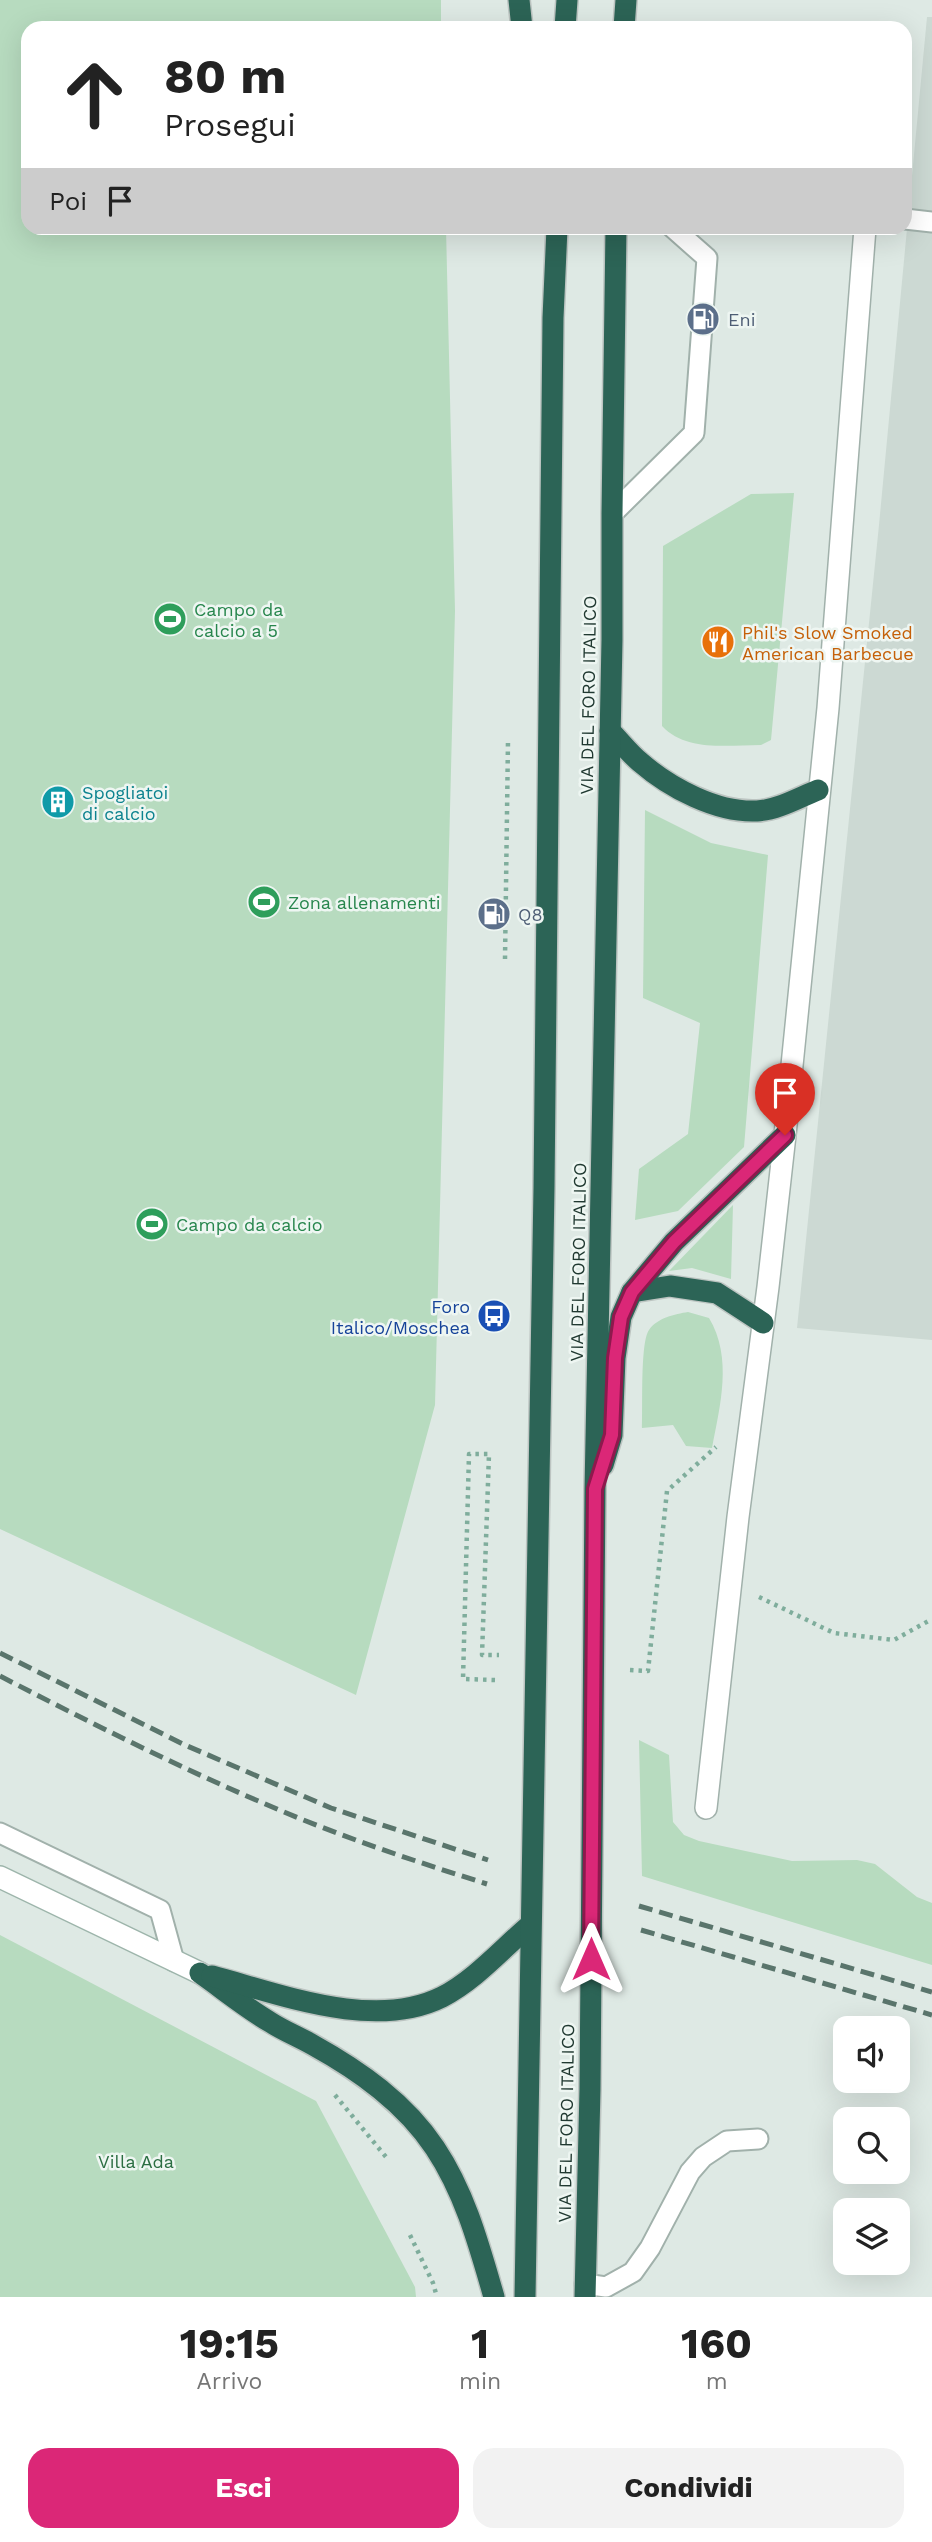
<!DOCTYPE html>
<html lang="it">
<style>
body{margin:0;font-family:"Work Sans",sans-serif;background:#f2f2f2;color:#222;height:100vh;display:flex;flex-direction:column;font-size:26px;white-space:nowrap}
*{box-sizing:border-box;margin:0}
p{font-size:23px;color:#767676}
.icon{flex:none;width:38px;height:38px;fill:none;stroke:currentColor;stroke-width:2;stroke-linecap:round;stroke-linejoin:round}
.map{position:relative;height:2297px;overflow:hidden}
.details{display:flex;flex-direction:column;background:#fff;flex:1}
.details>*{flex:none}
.hud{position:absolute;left:21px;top:21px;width:891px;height:214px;border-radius:21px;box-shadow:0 7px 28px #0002;background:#fff;color:#222;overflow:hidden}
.controls{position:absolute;left:833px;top:2016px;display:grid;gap:14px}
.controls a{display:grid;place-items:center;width:77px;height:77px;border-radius:14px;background:#fff;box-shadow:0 7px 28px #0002;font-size:35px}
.pin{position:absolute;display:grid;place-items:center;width:60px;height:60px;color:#fff;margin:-72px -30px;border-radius:50% 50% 50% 0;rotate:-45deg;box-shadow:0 0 7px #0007}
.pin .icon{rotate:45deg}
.me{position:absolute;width:77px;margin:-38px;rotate:0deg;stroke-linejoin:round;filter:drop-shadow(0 0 5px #0008)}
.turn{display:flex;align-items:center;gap:24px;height:147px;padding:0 28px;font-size:32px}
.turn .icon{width:91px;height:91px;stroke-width:2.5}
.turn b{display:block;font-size:49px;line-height:60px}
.then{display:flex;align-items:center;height:66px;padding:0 28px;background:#0003;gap:14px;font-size:26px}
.eta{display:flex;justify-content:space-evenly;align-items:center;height:119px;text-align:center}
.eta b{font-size:42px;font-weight:700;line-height:49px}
.button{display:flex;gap:14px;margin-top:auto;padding:14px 28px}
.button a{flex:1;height:80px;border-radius:21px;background:#db2777;color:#fff;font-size:28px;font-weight:700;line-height:80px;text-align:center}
.button a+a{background:#f2f2f2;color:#222}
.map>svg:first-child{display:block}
.built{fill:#ccd9d3}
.green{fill:#b7dbbf}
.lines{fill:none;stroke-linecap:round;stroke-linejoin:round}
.lane-casing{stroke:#a1b1ab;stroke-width:23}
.street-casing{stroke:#a1b1ab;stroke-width:24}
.secondary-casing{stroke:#9db5ab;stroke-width:24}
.highway-casing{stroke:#bcc4c1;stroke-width:24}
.path{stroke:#7fad9c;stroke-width:4.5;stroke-dasharray:3.5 5;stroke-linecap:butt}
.lane{stroke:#fff;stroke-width:19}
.street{stroke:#fff;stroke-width:21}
.secondary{stroke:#fff;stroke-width:21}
.highway{stroke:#2c6456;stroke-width:21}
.rail{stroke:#5a756c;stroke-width:5;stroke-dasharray:14 7;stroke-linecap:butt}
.route-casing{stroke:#8e194d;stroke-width:18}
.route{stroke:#db2777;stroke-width:12}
.labels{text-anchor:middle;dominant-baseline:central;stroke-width:5;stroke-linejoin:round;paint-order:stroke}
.service-label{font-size:18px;fill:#4e5e75;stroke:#eef6f2;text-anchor:start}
.leisure-label{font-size:18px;fill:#27864d;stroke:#eef6f2;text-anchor:start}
.food-label{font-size:18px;fill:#c56008;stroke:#eef6f2;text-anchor:start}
.street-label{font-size:18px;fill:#203931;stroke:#eef6f2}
.culture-label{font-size:18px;fill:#0d838f;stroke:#eef6f2;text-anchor:start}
.transit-label{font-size:18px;fill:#164399;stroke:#eef6f2;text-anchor:end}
.park-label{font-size:18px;fill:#2b6e42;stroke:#eef6f2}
</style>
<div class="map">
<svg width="932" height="2297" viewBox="0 0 932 2297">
<rect width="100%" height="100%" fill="#dee9e4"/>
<polygon class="built" points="927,17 932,17 932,1340 797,1328 879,525"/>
<g class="green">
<polygon points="0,0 441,0 441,28 28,28 28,228 446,228 455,611 435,1405 356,1695 0,1529"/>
<path d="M794 493 771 740 761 745C728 745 686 752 662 726L663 546 751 494Z"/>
<polygon points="645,810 711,843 768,855 744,1147 678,1211 635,1220 639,1169 688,1134 700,1023 643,998"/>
<polygon points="733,1205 731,1279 692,1268 669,1271"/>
<path d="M688 1312 709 1318C733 1358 720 1406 712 1448L686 1446 673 1425 642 1428C643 1410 640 1342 649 1330 657 1318 675 1314 688 1312Z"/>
<polygon points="639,1740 669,1755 673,1822 684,1835 699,1841 792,1861 857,1860 875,1864 917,1897 932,1903 932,1965 642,1876"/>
<polygon points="0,1935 316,2101 415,2287 416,2297 0,2297"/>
</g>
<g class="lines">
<defs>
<g id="lane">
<polyline points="905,219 932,222"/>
<polyline points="612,514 694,433 707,258 673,228"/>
<polyline points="0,1833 160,1910 174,1961"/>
<polyline points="585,2284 606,2287 633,2272 650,2248 690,2172 703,2157 727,2141 758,2139"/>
</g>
<polyline id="street" points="706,1808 738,1517 768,1287 785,1135 828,708 865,228"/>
<polyline id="secondary" points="0,1877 200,1973"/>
<g id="highway">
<polyline points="519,0 522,28"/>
<polyline points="565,28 567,0"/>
<polyline points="624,28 626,0"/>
<path d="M610 731C620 741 629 753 640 762 670 788 717 813 757 811 778 810 800 797 818 790"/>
<polyline points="632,1292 670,1286 717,1293 763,1323"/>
<polyline points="603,1465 612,1435 615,1358 621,1317 632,1292 674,1242 785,1135"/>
<path d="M200 1973C223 1989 246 2008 270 2022 284 2031 299 2037 313 2045 360 2071 405 2103 435 2148 465 2193 479 2245 494 2297"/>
<path d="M212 1976C280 1994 374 2031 442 1997 475 1980 502 1949 529 1926"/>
<polyline points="525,2297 544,1188 553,318 557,228"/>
<polyline points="585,2297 590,2089 595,1489 612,640 612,514 616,228"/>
</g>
</defs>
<use href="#lane" class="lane-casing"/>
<use href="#street" class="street-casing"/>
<use href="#secondary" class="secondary-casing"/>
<use href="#highway" class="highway-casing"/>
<g class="path">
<polyline points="505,959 508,740"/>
<polyline points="759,1597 834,1633 894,1640 932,1619"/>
<polyline points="630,1670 648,1671 667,1491 716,1447"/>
<polyline points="495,1680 463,1679 469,1454 489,1454 482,1655 499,1655"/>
<polyline points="335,2095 386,2157"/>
<polyline points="410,2235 433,2283 437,2297"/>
</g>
<use href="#lane" class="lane"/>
<use href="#street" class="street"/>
<use href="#secondary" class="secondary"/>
<use href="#highway" class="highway"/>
<g class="rail">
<polyline points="0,1653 185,1745 331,1808 488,1860"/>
<path d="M0 1676C87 1721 174 1765 263 1803 336 1835 411 1860 487 1884"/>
<polyline points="639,1906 932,1992"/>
<polyline points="641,1930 932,2015"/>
</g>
</g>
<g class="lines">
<defs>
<polyline id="route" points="591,1959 595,1489 612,1435 615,1358 621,1317 632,1292 674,1242 785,1135"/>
</defs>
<use href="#route" class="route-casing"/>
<use href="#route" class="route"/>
</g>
<defs>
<symbol id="fuel-disc" viewBox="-11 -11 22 22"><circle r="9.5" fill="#5c6f8a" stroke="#eef6f2"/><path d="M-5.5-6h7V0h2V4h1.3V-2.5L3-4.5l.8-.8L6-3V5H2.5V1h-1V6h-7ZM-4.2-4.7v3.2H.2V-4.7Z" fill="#fff"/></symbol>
<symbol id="stadium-disc" viewBox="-11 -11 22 22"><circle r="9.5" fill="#2e9e5b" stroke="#eef6f2"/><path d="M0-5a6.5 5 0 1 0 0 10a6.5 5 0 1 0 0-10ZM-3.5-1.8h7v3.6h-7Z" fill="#fff"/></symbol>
<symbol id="restaurant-disc" viewBox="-11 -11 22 22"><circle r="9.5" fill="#e8710a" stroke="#eef6f2"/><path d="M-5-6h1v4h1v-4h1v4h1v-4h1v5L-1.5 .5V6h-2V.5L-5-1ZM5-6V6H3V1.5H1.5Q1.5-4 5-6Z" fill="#fff"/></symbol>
<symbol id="building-disc" viewBox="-11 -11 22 22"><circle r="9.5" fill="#0f9aa8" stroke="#eef6f2"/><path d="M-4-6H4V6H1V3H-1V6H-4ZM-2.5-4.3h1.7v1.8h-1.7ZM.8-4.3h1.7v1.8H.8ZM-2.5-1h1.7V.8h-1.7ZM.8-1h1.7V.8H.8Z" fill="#fff"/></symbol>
<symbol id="bus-disc" viewBox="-11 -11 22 22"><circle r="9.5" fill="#1a4fb4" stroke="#eef6f2"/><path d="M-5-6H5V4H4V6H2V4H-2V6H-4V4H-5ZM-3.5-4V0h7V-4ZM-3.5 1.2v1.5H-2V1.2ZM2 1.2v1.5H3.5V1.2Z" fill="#fff"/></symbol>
</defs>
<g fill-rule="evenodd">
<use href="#fuel-disc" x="684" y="300" width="38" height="38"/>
<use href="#stadium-disc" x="151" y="600" width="38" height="38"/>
<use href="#restaurant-disc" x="699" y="623" width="38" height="38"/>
<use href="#building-disc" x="39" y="783" width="38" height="38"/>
<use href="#stadium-disc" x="245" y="883" width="38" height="38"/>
<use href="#fuel-disc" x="475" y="895" width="38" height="38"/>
<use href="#stadium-disc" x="133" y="1205" width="38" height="38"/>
<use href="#bus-disc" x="475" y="1297" width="38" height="38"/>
</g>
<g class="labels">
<g class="service-label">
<text x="728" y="319">Eni</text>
<text x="518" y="914">Q8</text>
</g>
<g class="leisure-label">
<text x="194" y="609">Campo da<tspan x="194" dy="21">calcio a 5</tspan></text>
<text x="288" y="902">Zona allenamenti</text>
<text x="176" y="1224">Campo da calcio</text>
</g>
<g class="food-label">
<text x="742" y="632">Phil's Slow Smoked<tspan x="742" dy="21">American Barbecue</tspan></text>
</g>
<g class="street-label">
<text transform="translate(588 695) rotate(-89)">VIA DEL FORO ITALICO</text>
<text transform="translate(578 1262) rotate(-89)">VIA DEL FORO ITALICO</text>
<text transform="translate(566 2123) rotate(-89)">VIA DEL FORO ITALICO</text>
</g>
<g class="culture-label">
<text x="82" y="792">Spogliatoi<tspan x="82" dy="21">di calcio</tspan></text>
</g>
<g class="transit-label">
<text x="470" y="1306">Foro<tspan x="470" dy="21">Italico/Moschea</tspan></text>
</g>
<g class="park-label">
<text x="136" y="2161">Villa Ada</text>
</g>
</g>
</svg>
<div class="controls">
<a><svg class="icon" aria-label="sound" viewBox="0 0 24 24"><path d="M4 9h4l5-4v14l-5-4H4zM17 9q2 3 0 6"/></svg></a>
<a><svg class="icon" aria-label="search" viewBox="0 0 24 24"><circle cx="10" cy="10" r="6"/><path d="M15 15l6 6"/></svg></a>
<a><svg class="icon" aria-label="layers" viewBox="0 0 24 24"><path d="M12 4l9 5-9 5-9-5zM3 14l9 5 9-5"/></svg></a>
</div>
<div class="pin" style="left:785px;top:1135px;background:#d93025"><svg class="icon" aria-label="arrive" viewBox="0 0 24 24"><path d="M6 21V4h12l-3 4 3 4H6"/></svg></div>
<svg class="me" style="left:591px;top:1959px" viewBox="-20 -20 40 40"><path d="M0-17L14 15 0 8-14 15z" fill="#db2777" stroke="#fff" stroke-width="4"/></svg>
<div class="hud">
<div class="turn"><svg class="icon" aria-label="ahead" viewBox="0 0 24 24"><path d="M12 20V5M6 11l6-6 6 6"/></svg><div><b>80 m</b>Prosegui</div></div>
<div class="then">Poi<svg class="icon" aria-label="arrive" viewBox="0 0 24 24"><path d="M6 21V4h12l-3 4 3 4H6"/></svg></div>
</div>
</div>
<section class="details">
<div class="eta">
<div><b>19:15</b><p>Arrivo</p></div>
<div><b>1</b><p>min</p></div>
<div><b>160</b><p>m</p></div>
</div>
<div class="button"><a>Esci</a><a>Condividi</a></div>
</section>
